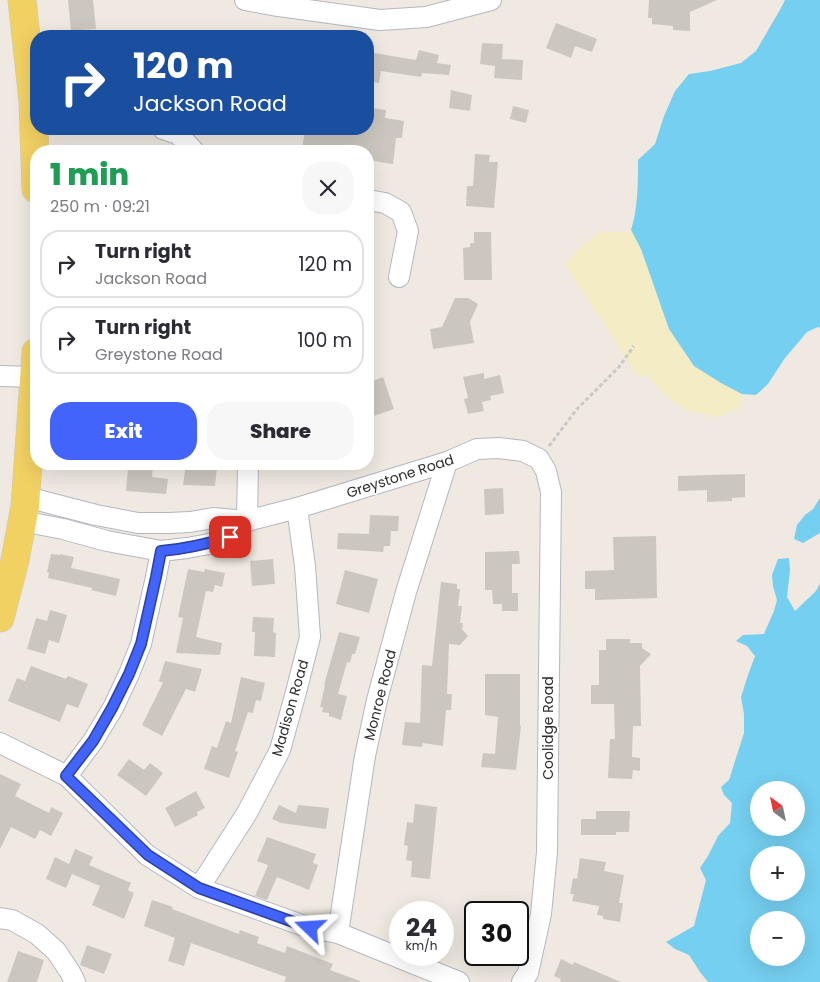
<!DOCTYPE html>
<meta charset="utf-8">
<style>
body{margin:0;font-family:Poppins,sans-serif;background:#f7f7f7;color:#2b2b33;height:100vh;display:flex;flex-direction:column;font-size:19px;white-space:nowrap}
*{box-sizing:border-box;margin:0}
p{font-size:16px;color:#7c7c81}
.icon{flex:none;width:28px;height:28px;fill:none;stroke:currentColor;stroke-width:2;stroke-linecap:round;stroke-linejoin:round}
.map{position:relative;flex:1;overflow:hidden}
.drawer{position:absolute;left:30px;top:145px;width:344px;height:325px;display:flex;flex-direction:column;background:#fff;border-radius:20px;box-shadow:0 5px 20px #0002}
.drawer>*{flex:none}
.hud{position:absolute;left:30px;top:30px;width:344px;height:105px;border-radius:20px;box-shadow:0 5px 20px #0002;background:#1a4fa0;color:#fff;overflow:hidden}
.needle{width:32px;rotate:327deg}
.tools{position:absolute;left:750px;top:781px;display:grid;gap:10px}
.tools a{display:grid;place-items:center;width:55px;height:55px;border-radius:50%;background:#fff;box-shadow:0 5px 20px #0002;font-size:25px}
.speed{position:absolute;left:389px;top:901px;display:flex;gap:10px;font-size:25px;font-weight:700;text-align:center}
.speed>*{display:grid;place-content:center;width:65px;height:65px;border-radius:50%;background:#fff;box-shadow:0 5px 20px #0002;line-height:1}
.speed small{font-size:12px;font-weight:400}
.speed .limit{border:2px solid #111;border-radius:8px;background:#fff;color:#111}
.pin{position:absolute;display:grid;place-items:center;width:42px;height:42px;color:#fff;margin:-21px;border-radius:10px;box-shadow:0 2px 8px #0006}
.me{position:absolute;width:55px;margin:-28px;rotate:290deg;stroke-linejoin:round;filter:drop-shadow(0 0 4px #0008)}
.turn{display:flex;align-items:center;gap:18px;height:105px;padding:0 20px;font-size:22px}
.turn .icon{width:65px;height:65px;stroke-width:2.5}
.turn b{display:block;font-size:35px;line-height:42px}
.round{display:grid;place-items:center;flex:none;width:52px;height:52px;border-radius:20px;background:#f7f7f7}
.head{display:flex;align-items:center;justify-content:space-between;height:85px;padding:0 20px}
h1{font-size:30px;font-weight:800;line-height:38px;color:#1e9e55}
.action{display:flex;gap:10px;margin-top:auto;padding:10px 20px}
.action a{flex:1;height:58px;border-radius:20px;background:#4264fb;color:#fff;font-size:20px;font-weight:800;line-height:58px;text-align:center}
.action a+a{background:#f7f7f7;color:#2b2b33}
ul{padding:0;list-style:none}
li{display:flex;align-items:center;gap:15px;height:68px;margin:0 10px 8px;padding:0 10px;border:2px solid #e1e1e2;border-radius:20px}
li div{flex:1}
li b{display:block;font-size:19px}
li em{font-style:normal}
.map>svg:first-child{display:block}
.sand{fill:#f3ecc5}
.water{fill:#75cff0;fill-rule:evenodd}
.building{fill:#cbc7bf}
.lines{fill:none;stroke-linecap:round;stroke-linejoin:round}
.minor-casing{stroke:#b4b7c1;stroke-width:22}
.primary-casing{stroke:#c9c9c9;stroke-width:29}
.path{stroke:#c9c9c9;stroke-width:3;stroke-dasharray:4 2.5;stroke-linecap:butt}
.minor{stroke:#fff;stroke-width:20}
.primary{stroke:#f2d163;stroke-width:28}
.route-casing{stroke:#2b41a3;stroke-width:12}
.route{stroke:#4264fb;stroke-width:9}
.labels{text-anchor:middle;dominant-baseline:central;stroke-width:4;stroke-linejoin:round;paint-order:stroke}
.street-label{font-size:14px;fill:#2e2e2e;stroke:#fff}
</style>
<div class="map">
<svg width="820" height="982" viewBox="0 0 820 982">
<rect width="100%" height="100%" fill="#efe9e1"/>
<polygon class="sand" points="631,230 721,383 742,394 740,408 716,417 689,411 672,401 660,390 648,376 636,375 609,331 565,265 575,252 599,232 627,232"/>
<g class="water">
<path d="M785 0H820V328L818 327 807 332 785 358 768 384 756 395 742 394 721 383 694 366 669 329 641 249 631 230C638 208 638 184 638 160L655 144 664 116 675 91 689 74 710 71 741 63 756 51 781 8Z"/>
<polygon points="820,498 820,533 803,543 794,539 797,525 805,515 813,509"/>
<path d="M789 558 790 570 787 597 795 611 816 591 820 583V982H708L700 972 689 955 675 949 666 942 694 926 706 880 700 868 708 856 718 836 730 823 732 803 724 795 721 787 729 780 744 733V714L741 697 748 675 755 656 747 646 736 641 743 635 764 634 774 611 777 600 773 586 772 575 778 559ZM759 790H796V828H759ZM759 855H796V892H759ZM759 920H796V958H759Z"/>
</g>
<g class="building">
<polygon points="68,0 93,0 96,29 71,31"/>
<polygon points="649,0 717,0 690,12 690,31 673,30 673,26 652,24 652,18 648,18"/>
<polygon points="556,23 597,39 592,52 575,46 571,58 546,48"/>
<polygon points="482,43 503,44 502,59 523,60 522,80 494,78 495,66 480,64"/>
<polygon points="419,50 439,55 437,63 451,65 449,75 422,73 421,77 381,71 379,83 368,81 368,52 416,60"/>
<polygon points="451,90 472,95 470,111 449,108"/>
<polygon points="513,106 529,110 526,123 510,119"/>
<polygon points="372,108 386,110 385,118 404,121 402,138 396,138 393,164 368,160 368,151 314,151 302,149 305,129 368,129 368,115 371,116"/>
<polygon points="475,154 490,155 489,162 498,162 494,208 466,206 467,186 473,186"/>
<polygon points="474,232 491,232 492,280 464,280 463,248 470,247 470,243 474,243"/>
<polygon points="455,298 468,298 478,304 470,322 474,343 433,349 430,329 442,327"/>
<polygon points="484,373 484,379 500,375 504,393 490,396 491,400 482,402 484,411 468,414 464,399 468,398 463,377"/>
<polygon points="383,377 394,409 368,418 368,383"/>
<polygon points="132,464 153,464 152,477 168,479 166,494 126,491 128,468 131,468"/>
<polygon points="186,464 204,464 204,467 217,467 215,486 183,485"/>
<polygon points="745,474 745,497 732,498 732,501 707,502 707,490 678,491 678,476"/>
<polygon points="503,488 504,514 485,515 484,489"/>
<polygon points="370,515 399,516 398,531 391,531 390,546 384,546 383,552 337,549 338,533 369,534"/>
<polygon points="656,536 657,598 595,600 595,589 585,589 585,571 614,570 613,537"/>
<polygon points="519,551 520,564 512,564 512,593 518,593 518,611 502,611 502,604 493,604 492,590 485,590 485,552"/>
<polygon points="51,554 60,555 60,554 74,557 71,568 120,579 116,596 91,590 92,588 48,578 49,573 47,572"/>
<polygon points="273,559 275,584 252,586 250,561"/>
<polygon points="188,569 204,572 205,569 225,573 222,587 215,585 213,592 206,591 196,637 222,643 220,655 176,653 183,618 178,617"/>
<polygon points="345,570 378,579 369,613 336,604"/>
<polygon points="441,582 457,584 457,589 460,589 458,606 462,606 460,623 463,623 462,629 468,636 460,645 449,644 447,694 452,694 451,710 446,710 443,746 423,743 422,747 402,745 405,722 420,723 422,665 432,666"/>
<polygon points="50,610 67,615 59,643 49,640 45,654 27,649 36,618 47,621"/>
<polygon points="253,617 274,618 273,632 276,633 275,657 254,656 255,632 252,632"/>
<polygon points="339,632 360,637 355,654 352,654 350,663 347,662 338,694 347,696 341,720 329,716 329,713 322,712 323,707 320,707 325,685 324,685"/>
<polygon points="606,639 630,639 630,643 642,643 642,648 651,654 640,666 641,726 633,726 632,757 640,758 640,771 633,770 632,779 608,778 610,739 615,739 614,704 591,704 591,685 599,685 599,650 606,650"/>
<polygon points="165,661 202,669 195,692 186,689 162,736 142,725 163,683 159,681"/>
<polygon points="31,666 66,679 68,676 88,684 78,708 67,704 60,722 8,701 17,678 25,681"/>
<polygon points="485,674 520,674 520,726 521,726 516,770 481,767 483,753 495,754 498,717 485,715"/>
<polygon points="241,677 265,683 261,701 256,700 253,713 248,712 235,751 238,752 229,778 204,769 212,746 217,748 226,721 231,723"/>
<polygon points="129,759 144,770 150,763 163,773 146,796 117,775"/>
<polygon points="0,774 21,784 15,796 49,813 51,807 63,813 51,836 40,830 35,839 11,827 0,849"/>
<polygon points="196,791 205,808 197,812 198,815 175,827 165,808"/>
<polygon points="415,804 437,807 430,879 411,877 412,861 406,860 408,846 404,845 407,822 413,823"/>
<polygon points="279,805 296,813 298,805 329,808 326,829 281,823 272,819"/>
<polygon points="596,811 630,811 629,832 616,832 616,835 581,835 581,819 596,819"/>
<polygon points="267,837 316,854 313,863 318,865 309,890 277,877 267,900 255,896 268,865 257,861"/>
<polygon points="75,849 93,857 89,865 131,883 128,890 134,893 124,919 92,905 100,886 72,874 66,888 46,879 55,857 69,864"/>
<polygon points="580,858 606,862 604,871 624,875 619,903 623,903 620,922 603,919 603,916 597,915 599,906 572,901 574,894 570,894 573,878 577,879"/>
<polygon points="152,900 173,907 172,909 239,934 240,930 259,937 257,943 285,953 287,946 333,964 330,970 360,981 360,982 284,982 286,977 191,943 184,966 168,961 175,938 144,926"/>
<polygon points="87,945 112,954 104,974 80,965"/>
<polygon points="18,951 44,960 37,982 7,982"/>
<polygon points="561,959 573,965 574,962 621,982 560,982 561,979 554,976"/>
</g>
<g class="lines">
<defs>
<g id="minor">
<polyline points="245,0 272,5 380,20 426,17 491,0"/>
<polyline points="163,129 178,134 194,151"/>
<polyline points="368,200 385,203 401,212 408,231 399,277"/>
<polyline points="0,376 35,377"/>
<polyline points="26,497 96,515 138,523 169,523 190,522 213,518 247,521 297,508 447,462 477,449 499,448 523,451 539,459 546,471 551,492 547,852 541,914 528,973 522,982"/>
<polyline points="22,521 63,529 107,541 161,551 187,548 209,544 230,537 247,521"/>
<polyline points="247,521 248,464"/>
<polyline points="0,743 67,776 147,855 199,888 310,928 338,933 459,982"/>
<polyline points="67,776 93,741 113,708 129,674 141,644 156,577 161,551"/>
<polyline points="199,888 247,813 280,750 296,692 310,637 305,566 297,508"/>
<polyline points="0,918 12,920 37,934 56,951 70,972 75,982"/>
<polyline points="338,933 365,756 377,700 406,592 447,462"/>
</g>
<g id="primary">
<polyline points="22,0 33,101 36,189"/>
<polyline points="0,618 15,560 25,506 36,352"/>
</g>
</defs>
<use href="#minor" class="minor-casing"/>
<use href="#primary" class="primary-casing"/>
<polyline class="path" points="549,446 577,409 618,368 634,346"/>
<use href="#minor" class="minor"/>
<use href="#primary" class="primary"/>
</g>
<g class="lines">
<defs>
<path id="route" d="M230 537C207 544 185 549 161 551L156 577 141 644 129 674 112 708 93 741 66 776 148 855 199 888 310 928"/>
</defs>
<use href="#route" class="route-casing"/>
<use href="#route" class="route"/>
</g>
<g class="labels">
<g class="street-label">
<text transform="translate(400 476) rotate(-18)">Greystone Road</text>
<text transform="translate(380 695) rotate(-76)">Monroe Road</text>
<text transform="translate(290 708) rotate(-74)">Madison Road</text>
<text transform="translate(548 728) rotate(-90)">Coolidge Road</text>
</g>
</g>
</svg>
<div class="tools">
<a><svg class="needle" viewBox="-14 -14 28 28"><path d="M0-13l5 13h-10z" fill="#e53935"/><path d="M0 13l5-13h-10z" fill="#7c7c81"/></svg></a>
<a>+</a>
<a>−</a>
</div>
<div class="speed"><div>24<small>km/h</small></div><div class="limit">30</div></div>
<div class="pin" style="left:230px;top:537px;background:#d93025"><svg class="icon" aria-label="arrive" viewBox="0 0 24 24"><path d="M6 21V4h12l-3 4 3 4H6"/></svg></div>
<svg class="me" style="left:310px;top:928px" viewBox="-20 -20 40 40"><path d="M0-17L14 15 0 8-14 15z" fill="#4264fb" stroke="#fff" stroke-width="4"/></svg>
<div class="hud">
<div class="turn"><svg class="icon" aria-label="right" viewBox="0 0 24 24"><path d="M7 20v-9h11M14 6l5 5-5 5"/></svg><div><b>120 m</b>Jackson Road</div></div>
</div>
<section class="drawer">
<div class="head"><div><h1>1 min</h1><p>250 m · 09:21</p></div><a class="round"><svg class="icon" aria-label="close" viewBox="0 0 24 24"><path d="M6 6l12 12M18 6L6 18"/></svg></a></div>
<ul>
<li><svg class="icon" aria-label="right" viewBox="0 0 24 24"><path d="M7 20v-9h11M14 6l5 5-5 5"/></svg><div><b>Turn right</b><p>Jackson Road</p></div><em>120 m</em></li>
<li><svg class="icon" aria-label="right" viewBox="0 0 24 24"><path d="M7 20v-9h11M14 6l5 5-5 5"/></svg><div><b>Turn right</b><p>Greystone Road</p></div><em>100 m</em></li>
</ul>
<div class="action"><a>Exit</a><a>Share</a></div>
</section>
</div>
